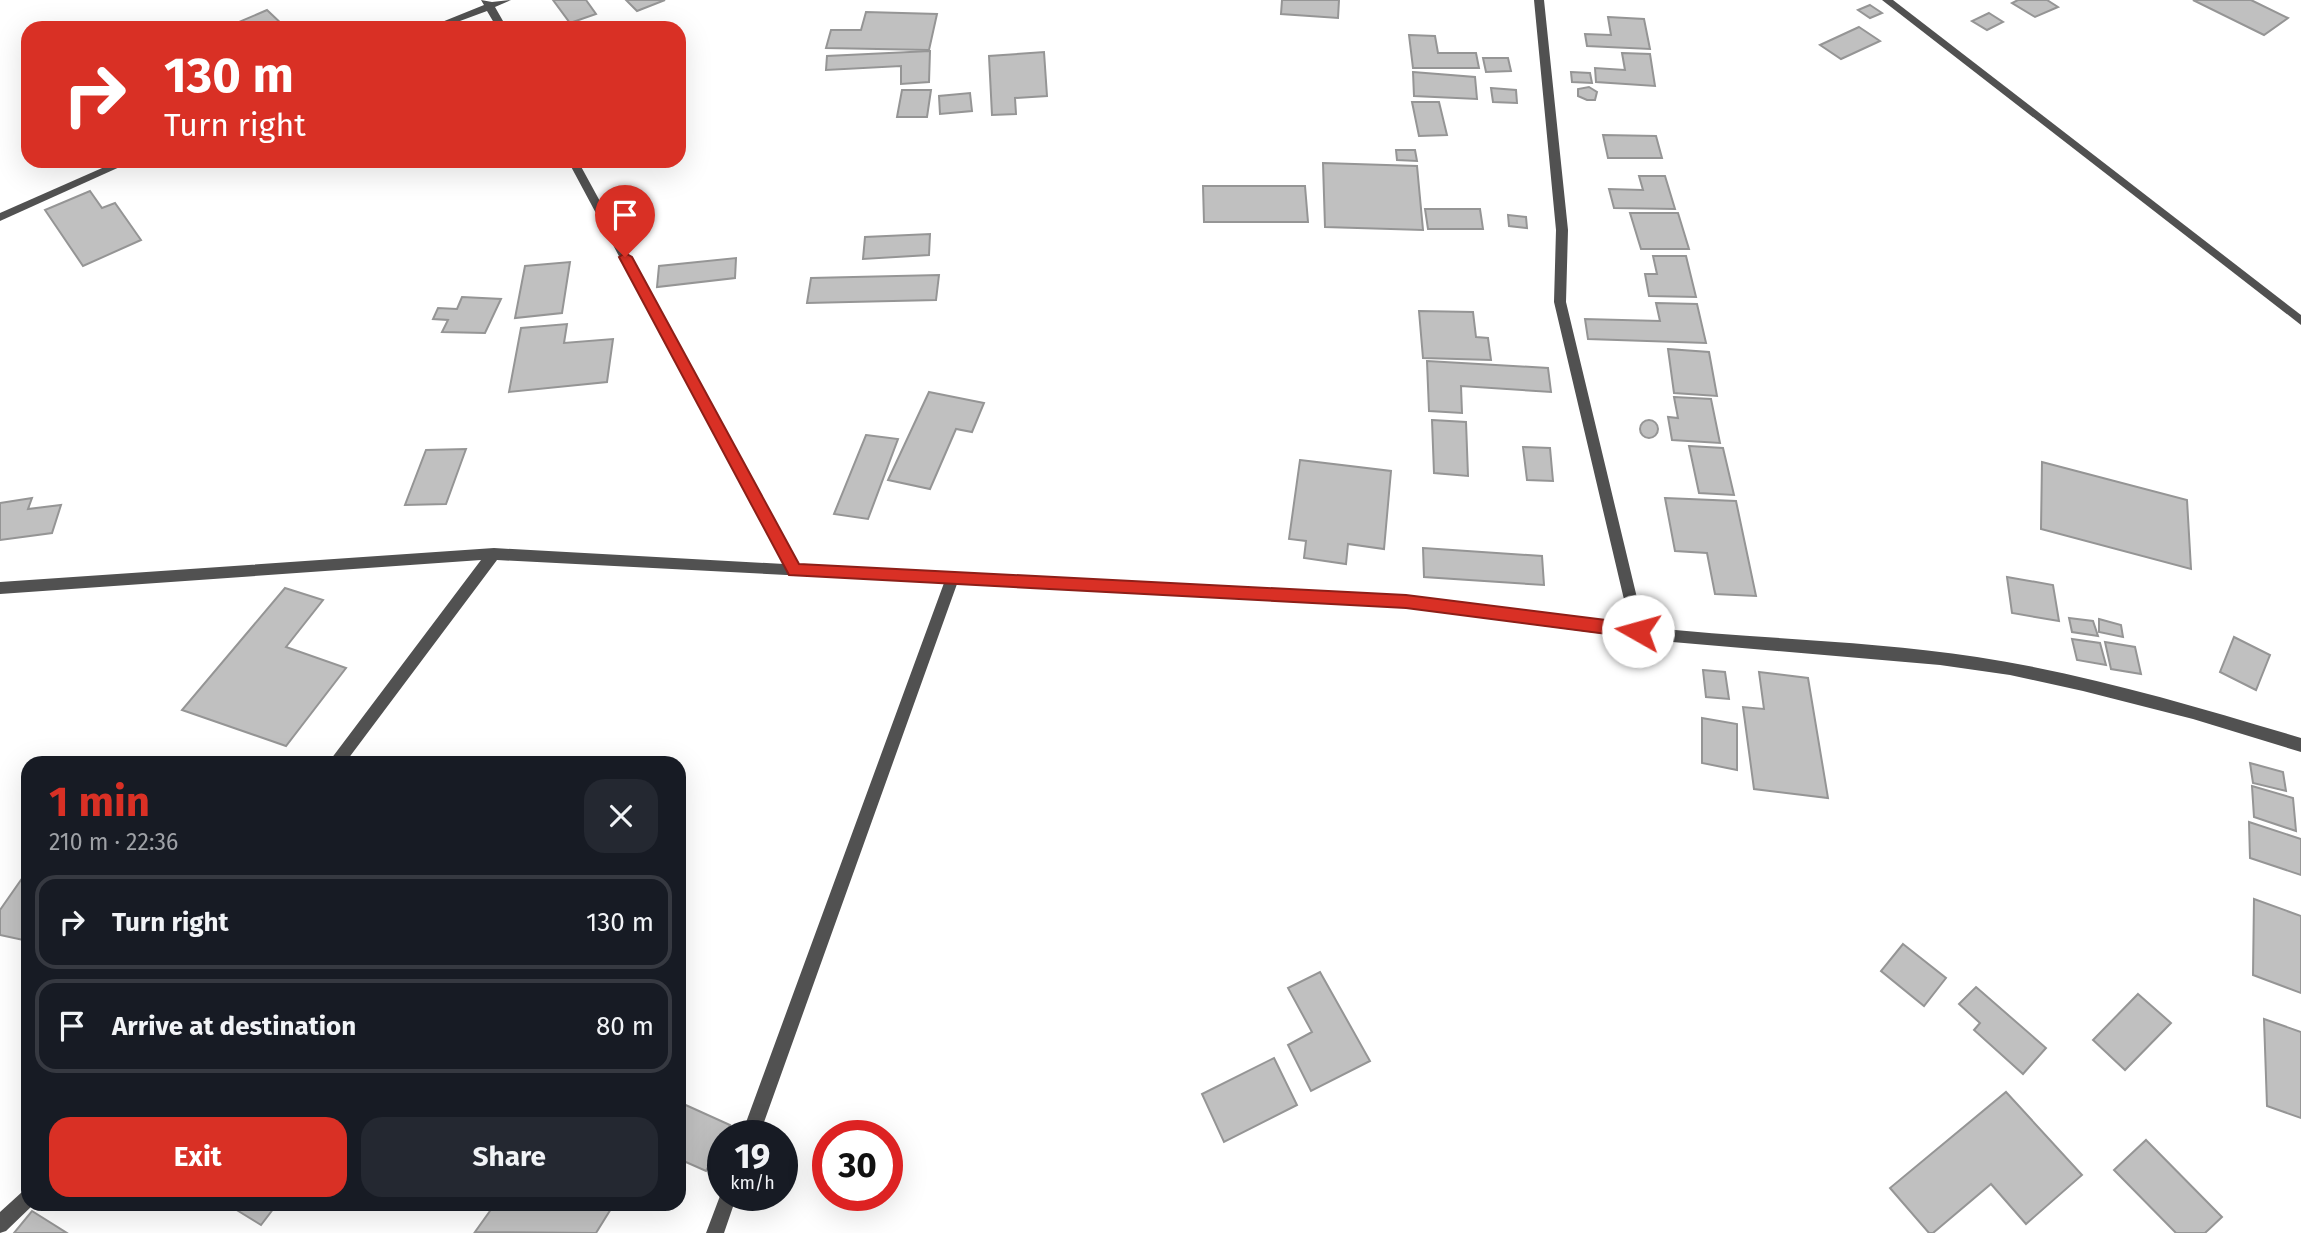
<!DOCTYPE html>
<meta charset="utf-8">
<style>
body{margin:0;font-family:"Fira Sans",sans-serif;background:#242831;color:#f1f3f6;height:100vh;display:flex;flex-direction:column;font-size:26px;white-space:nowrap}
*{box-sizing:border-box;margin:0}
p{font-size:23px;color:#9ea1a6}
.icon{flex:none;width:38px;height:38px;fill:none;stroke:currentColor;stroke-width:2;stroke-linecap:round;stroke-linejoin:round}
.map{position:relative;flex:1;overflow:hidden}
.side{position:absolute;left:21px;top:756px;width:665px;height:455px;display:flex;flex-direction:column;background:#171b24;border-radius:21px;box-shadow:0 7px 28px #0002}
.side>*{flex:none}
.top-card{position:absolute;left:21px;top:21px;width:665px;height:147px;border-radius:21px;box-shadow:0 7px 28px #0002;background:#d93025;color:#fff;overflow:hidden}
.speed{position:absolute;left:707px;top:1120px;display:flex;gap:14px;font-size:35px;font-weight:700;text-align:center}
.speed>*{display:grid;place-content:center;width:91px;height:91px;border-radius:50%;background:#171b24;box-shadow:0 7px 28px #0002;line-height:1}
.speed small{font-size:18px;font-weight:400}
.speed .limit{border:10px solid #d22;background:#fff;color:#111}
.pin{position:absolute;display:grid;place-items:center;width:60px;height:60px;color:#fff;margin:-72px -30px;border-radius:50% 50% 50% 0;rotate:-45deg;box-shadow:0 0 7px #0007}
.pin .icon{rotate:45deg}
.me{position:absolute;width:77px;margin:-38px;rotate:277deg;stroke-linejoin:round;filter:drop-shadow(0 0 5px #0008)}
.turn{display:flex;align-items:center;gap:24px;height:147px;padding:0 28px;font-size:32px}
.turn .icon{width:91px;height:91px;stroke-width:2.5}
.turn b{display:block;font-size:49px;line-height:60px}
.round{display:grid;place-items:center;flex:none;width:74px;height:74px;border-radius:21px;background:#242831}
.head{display:flex;align-items:center;justify-content:space-between;height:119px;padding:0 28px}
h1{font-size:42px;font-weight:700;line-height:52px;color:#d93025}
.primary-button{display:flex;gap:14px;margin-top:auto;padding:14px 28px}
.primary-button a{flex:1;height:80px;border-radius:21px;background:#d93025;color:#fff;font-size:28px;font-weight:700;line-height:80px;text-align:center}
.primary-button a+a{background:#242831;color:#f1f3f6}
ul{padding:0;list-style:none}
li{display:flex;align-items:center;gap:21px;height:94px;margin:0 14px 10px;padding:0 14px;border:4px solid #363941;border-radius:21px}
li div{flex:1}
li b{display:block;font-size:26px}
li em{font-style:normal}
.map>svg:first-child{display:block}
.building{fill:#c0c0c0;stroke:#959595;stroke-width:2}
.lines{fill:none;stroke-linecap:round;stroke-linejoin:round}
.street{fill:#515151;fill-rule:evenodd}
.route{fill:#d93025;stroke:#8d1f18;stroke-width:2}
</style>
<div class="map">
<svg width="2301" height="1233" viewBox="0 0 2301 1233">
<rect width="100%" height="100%" fill="#fff"/>
<g class="building">
<polygon points="553,0 586,0 596,14 570,23"/>
<polygon points="626,0 665,0 637,11"/>
<polygon points="1282,0 1339,0 1338,18 1281,14"/>
<polygon points="2018,0 2047,0 2058,7 2035,17 2012,3"/>
<polygon points="2193,0 2251,0 2288,18 2264,35"/>
<polygon points="1870,5 1882,13 1870,18 1858,10"/>
<polygon points="267,10 286,28 225,28"/>
<polygon points="866,12 937,14 929,50 826,48 831,30 861,30"/>
<polygon points="1989,13 2003,22 1987,30 1972,21"/>
<polygon points="1608,17 1644,19 1650,49 1587,46 1585,34 1611,35"/>
<polygon points="1859,27 1880,41 1841,59 1820,45"/>
<polygon points="1409,35 1435,36 1438,53 1476,53 1479,68 1413,68"/>
<polygon points="930,51 929,82 901,84 901,66 826,70 827,56"/>
<polygon points="1044,52 1047,96 1015,98 1016,114 992,115 989,56"/>
<polygon points="1622,53 1650,54 1655,86 1596,82 1595,68 1625,70"/>
<polygon points="1483,58 1508,58 1511,71 1486,72"/>
<polygon points="1413,72 1475,77 1477,99 1414,96"/>
<polygon points="1571,72 1590,73 1592,83 1572,82"/>
<polygon points="1589,87 1597,92 1595,100 1587,100 1578,96 1578,89"/>
<polygon points="1491,88 1516,90 1517,103 1493,102"/>
<polygon points="902,90 931,90 927,117 897,117"/>
<polygon points="970,93 972,111 940,114 939,96"/>
<polygon points="1412,102 1439,102 1447,135 1419,136"/>
<polygon points="1603,135 1656,136 1662,158 1608,158"/>
<polygon points="1396,150 1415,150 1417,161 1397,160"/>
<polygon points="1323,163 1417,166 1423,230 1325,227"/>
<polygon points="1639,176 1665,176 1675,209 1614,208 1609,189 1643,190"/>
<polygon points="1203,186 1305,186 1308,222 1204,222"/>
<polygon points="90,191 102,208 115,203 141,240 83,266 45,210"/>
<polygon points="1425,209 1480,209 1483,229 1428,229"/>
<polygon points="1630,213 1678,213 1689,249 1641,249"/>
<polygon points="1508,215 1526,217 1527,228 1509,226"/>
<polygon points="930,234 929,255 863,259 865,237"/>
<polygon points="1653,256 1686,256 1696,297 1649,296 1645,274 1657,274"/>
<polygon points="736,258 735,278 657,287 659,266"/>
<polygon points="570,262 562,313 515,318 525,266"/>
<polygon points="939,275 936,300 807,303 811,278"/>
<polygon points="462,297 501,299 485,333 442,332 448,320 433,319 438,308 457,309"/>
<polygon points="1656,303 1697,304 1706,343 1588,339 1585,319 1660,321"/>
<polygon points="1419,311 1473,312 1476,337 1488,338 1491,360 1423,358"/>
<polygon points="567,324 564,343 613,339 607,382 509,392 521,328"/>
<polygon points="1668,349 1709,352 1717,396 1674,393"/>
<polygon points="1427,361 1548,368 1551,392 1461,386 1462,413 1429,411"/>
<polygon points="929,392 984,403 972,432 956,429 930,489 888,480"/>
<polygon points="1674,397 1711,399 1720,443 1672,440 1668,417 1678,418"/>
<circle cx="1649" cy="429" r="9"/>
<polygon points="1432,420 1466,422 1468,476 1434,473"/>
<polygon points="866,435 898,439 868,519 834,514"/>
<polygon points="1689,446 1723,448 1734,495 1699,493"/>
<polygon points="1523,447 1550,448 1553,481 1527,480"/>
<polygon points="466,449 446,504 405,505 426,450"/>
<polygon points="1300,460 1391,471 1384,549 1348,544 1346,564 1304,558 1306,541 1289,539"/>
<polygon points="2042,462 2187,500 2191,569 2041,529"/>
<polygon points="32,498 28,509 61,505 52,533 0,540 0,503"/>
<polygon points="1665,498 1736,501 1756,596 1715,594 1707,553 1675,551"/>
<polygon points="1423,548 1542,556 1544,585 1424,577"/>
<polygon points="2007,577 2053,585 2059,621 2012,613"/>
<polygon points="285,588 323,600 286,647 346,668 286,746 182,710"/>
<polygon points="2069,618 2093,621 2098,636 2072,632"/>
<polygon points="2099,619 2121,625 2123,637 2099,632"/>
<polygon points="2234,637 2270,655 2256,690 2220,672"/>
<polygon points="2072,639 2100,643 2106,665 2077,660"/>
<polygon points="2105,642 2135,647 2141,674 2111,669"/>
<polygon points="1703,670 1725,672 1729,699 1706,697"/>
<polygon points="1759,672 1808,678 1828,798 1754,789 1743,707 1764,709"/>
<polygon points="1702,718 1737,724 1737,770 1702,763"/>
<polygon points="2250,763 2283,772 2286,791 2253,783"/>
<polygon points="2252,786 2293,798 2296,831 2254,817"/>
<polygon points="2249,822 2301,839 2301,875 2250,858"/>
<polygon points="28,870 28,941 0,935 0,910"/>
<polygon points="2254,899 2301,916 2301,993 2253,975"/>
<polygon points="1903,944 1946,978 1924,1006 1881,971"/>
<polygon points="1320,972 1370,1061 1311,1091 1288,1045 1312,1032 1288,988"/>
<polygon points="1976,987 2046,1048 2023,1074 1974,1030 1980,1023 1959,1004"/>
<polygon points="2138,994 2171,1023 2125,1070 2093,1040"/>
<polygon points="2264,1019 2301,1032 2301,1118 2267,1106"/>
<polygon points="1274,1058 1297,1105 1224,1142 1202,1094"/>
<polygon points="2006,1092 2082,1175 2026,1224 1991,1184 1933,1233 1929,1233 1890,1188"/>
<polygon points="679,1102 730,1125 706,1171 679,1159"/>
<polygon points="2146,1140 2222,1217 2205,1233 2176,1233 2114,1170"/>
<polygon points="227,1204 277,1204 261,1225"/>
<polygon points="495,1204 614,1204 596,1233 475,1232"/>
<polygon points="32,1211 67,1233 14,1233"/>
</g>
<g class="lines">
<g class="street">
<polygon points="481,0 492,2 511,0 495,7 507,28 497,28 487,11 441,28 427,28 484,5"/>
<path d="M1534 0H1544L1568 230 1566 302 1644 627C1755 639 1867 640 1977 657 2087 674 2194 706 2301 738V752L2193 719 2083 691 2010 675 1940 665 1649 640 1406 608 957 584 759 1136H741L944 583 497 560 345 763H328L481 560 0 594V582L494 548 784 564 568 161H578L798 564 1406 596 1630 625 1554 302 1556 230Z"/>
<polygon points="1882,0 1893,0 2301,315 2301,325"/>
<polygon points="118,161 133,161 0,221 0,213"/>
<polygon points="723,1188 723,1195 737,1195 724,1233 706,1233"/>
<polygon points="28,1189 28,1204 34,1204 6,1231 0,1233 0,1212 22,1192"/>
</g>
</g>
<polygon class="route" points="625,253 632,257 799,564 1406,595 1638,624 1643,626 1646,631 1643,636 1638,638 1406,608 789,575 619,257"/>
</svg>
<div class="speed"><div>19<small>km/h</small></div><div class="limit">30</div></div>
<div class="pin" style="left:625px;top:257px;background:#d93025"><svg class="icon" aria-label="arrive" viewBox="0 0 24 24"><path d="M6 21V4h12l-3 4 3 4H6"/></svg></div>
<svg class="me" style="left:1638px;top:631px" viewBox="-20 -20 40 40"><circle r="19" fill="#fff"/><path d="M0-13L10 11 0 6-10 11z" fill="#d93025"/></svg>
<div class="top-card">
<div class="turn"><svg class="icon" aria-label="right" viewBox="0 0 24 24"><path d="M7 20v-9h11M14 6l5 5-5 5"/></svg><div><b>130 m</b>Turn right</div></div>
</div>
<section class="side">
<div class="head"><div><h1>1 min</h1><p>210 m · 22:36</p></div><a class="round"><svg class="icon" aria-label="close" viewBox="0 0 24 24"><path d="M6 6l12 12M18 6L6 18"/></svg></a></div>
<ul>
<li><svg class="icon" aria-label="right" viewBox="0 0 24 24"><path d="M7 20v-9h11M14 6l5 5-5 5"/></svg><div><b>Turn right</b></div><em>130 m</em></li>
<li><svg class="icon" aria-label="arrive" viewBox="0 0 24 24"><path d="M6 21V4h12l-3 4 3 4H6"/></svg><div><b>Arrive at destination</b></div><em>80 m</em></li>
</ul>
<div class="primary-button"><a>Exit</a><a>Share</a></div>
</section>
</div>
